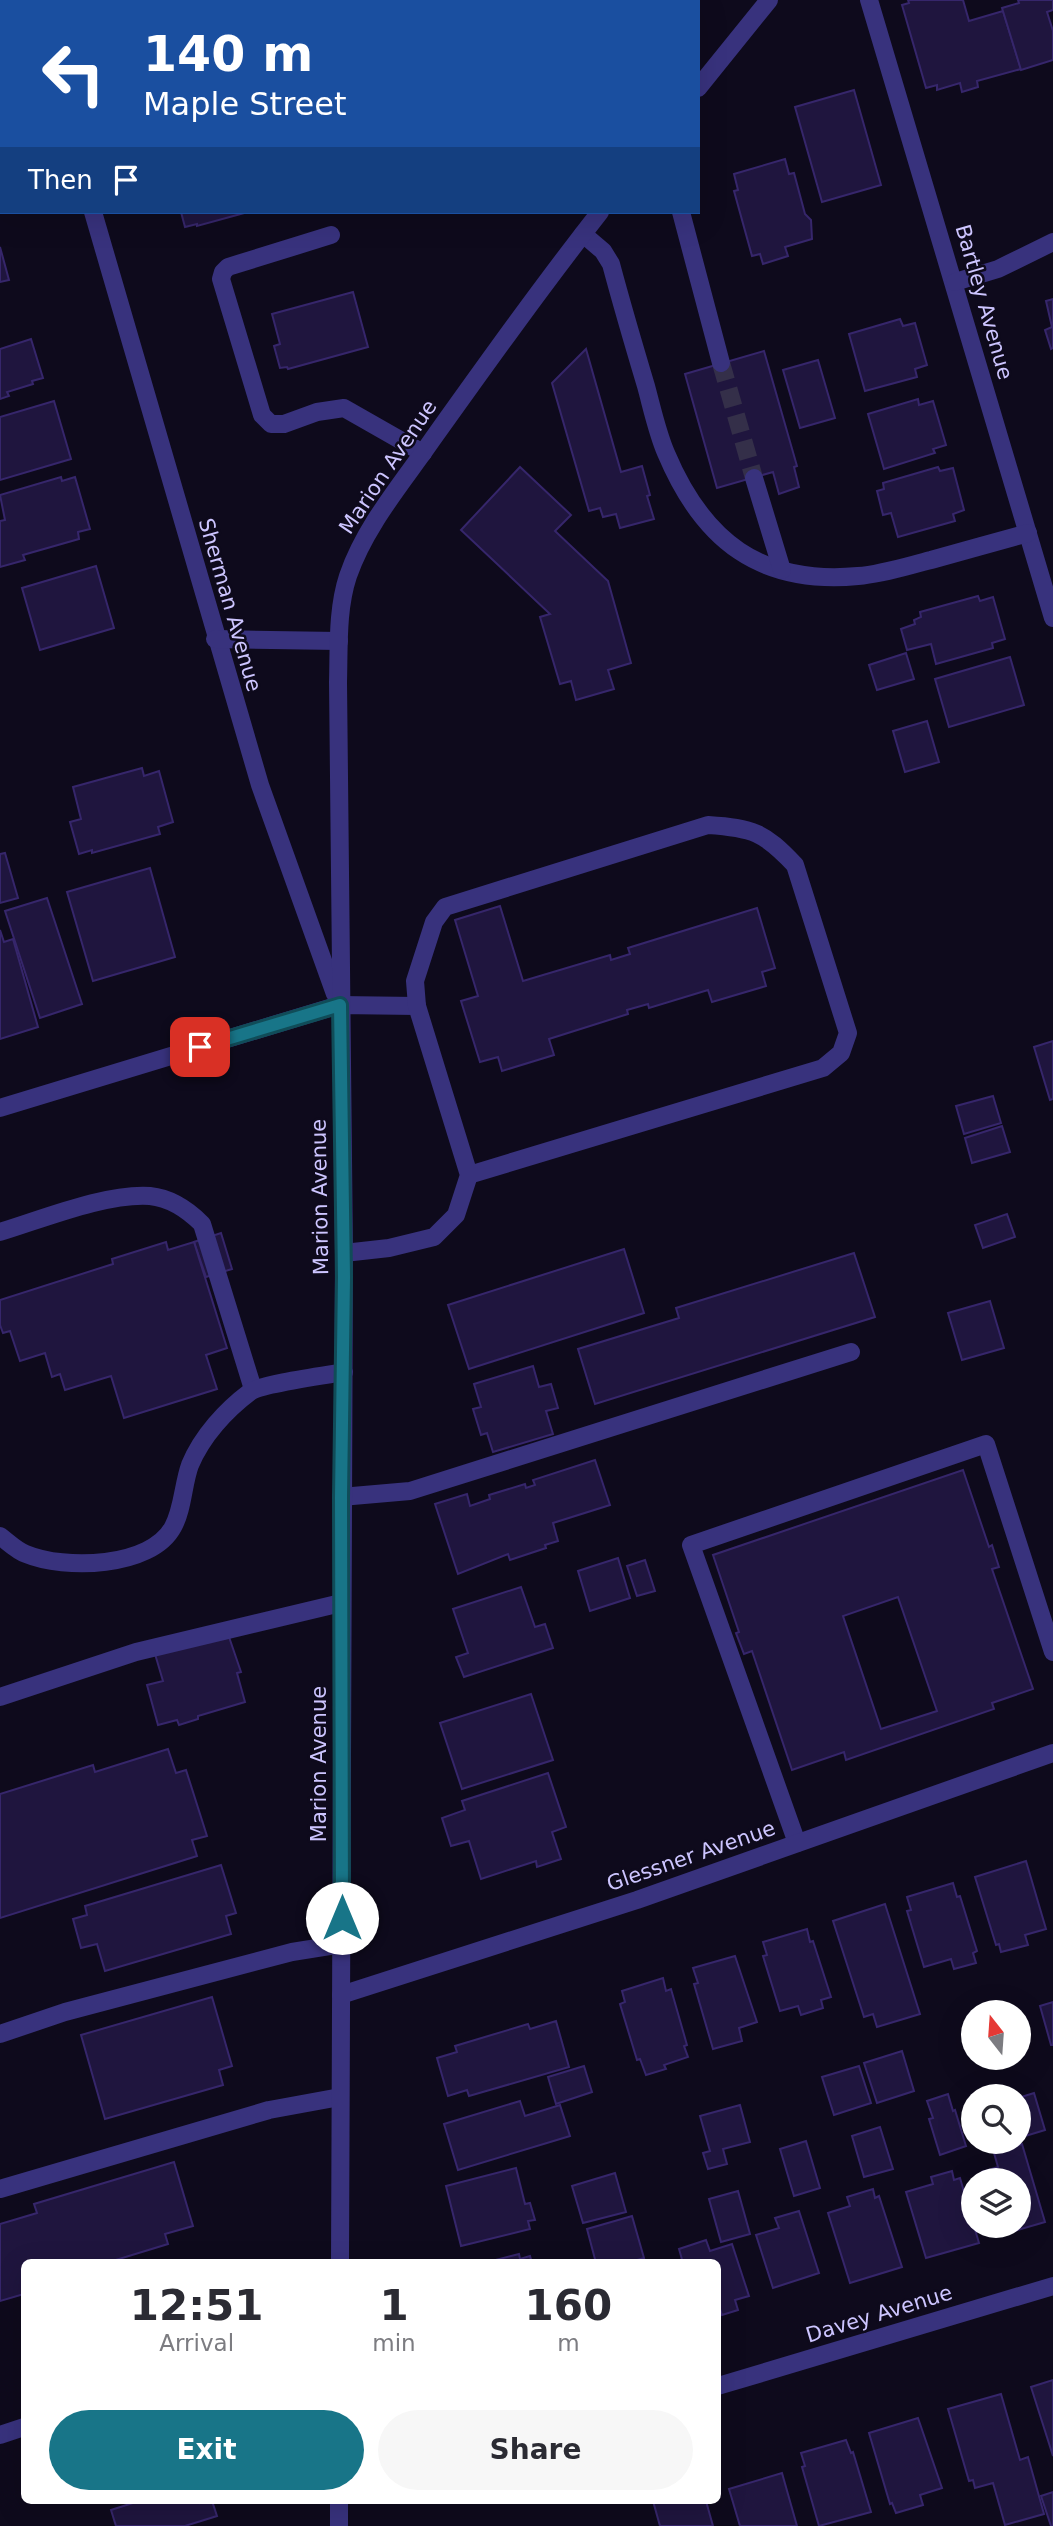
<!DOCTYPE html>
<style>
body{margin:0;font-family:"DejaVu Sans",sans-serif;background:#f7f7f7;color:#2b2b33;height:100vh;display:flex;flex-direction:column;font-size:26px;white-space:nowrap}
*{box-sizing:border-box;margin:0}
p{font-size:23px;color:#7c7c81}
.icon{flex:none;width:38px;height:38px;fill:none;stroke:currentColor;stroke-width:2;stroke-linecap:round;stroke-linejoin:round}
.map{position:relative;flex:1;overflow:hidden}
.details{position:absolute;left:21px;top:2259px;width:700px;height:245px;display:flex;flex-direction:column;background:#fff;border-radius:10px;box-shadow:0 7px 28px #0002}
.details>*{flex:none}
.guide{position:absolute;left:0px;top:0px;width:700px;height:214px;box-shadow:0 7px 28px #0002;background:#1a4fa0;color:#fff;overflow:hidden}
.needle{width:46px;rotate:343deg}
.buttons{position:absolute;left:961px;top:2000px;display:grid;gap:14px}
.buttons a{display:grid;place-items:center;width:70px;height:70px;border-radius:50%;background:#fff;box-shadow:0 7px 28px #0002;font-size:35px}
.pin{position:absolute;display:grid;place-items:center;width:60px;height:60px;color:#fff;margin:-30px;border-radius:14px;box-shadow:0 4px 10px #0006}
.me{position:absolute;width:77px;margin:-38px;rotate:0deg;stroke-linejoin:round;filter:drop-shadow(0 0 5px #0008)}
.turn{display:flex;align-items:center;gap:24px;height:147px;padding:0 28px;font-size:32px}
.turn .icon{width:91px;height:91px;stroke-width:2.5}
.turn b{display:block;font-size:49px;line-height:60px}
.then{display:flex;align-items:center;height:66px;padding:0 28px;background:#0003;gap:14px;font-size:26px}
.eta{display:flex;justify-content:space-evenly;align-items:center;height:119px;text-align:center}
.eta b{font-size:42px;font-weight:700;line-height:49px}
.cta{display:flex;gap:14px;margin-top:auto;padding:14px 28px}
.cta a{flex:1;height:80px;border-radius:42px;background:#187588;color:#fff;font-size:28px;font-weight:700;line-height:80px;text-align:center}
.cta a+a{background:#f7f7f7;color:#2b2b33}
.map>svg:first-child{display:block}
.building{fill:#1f153e;stroke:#36266b;stroke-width:2;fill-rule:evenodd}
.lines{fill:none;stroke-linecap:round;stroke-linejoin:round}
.minor-tunnel{stroke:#342f49;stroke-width:18;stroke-dasharray:18 9;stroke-linecap:butt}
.minor{stroke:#38327d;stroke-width:18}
.route-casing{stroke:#104c58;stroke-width:18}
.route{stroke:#187588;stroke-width:12}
.labels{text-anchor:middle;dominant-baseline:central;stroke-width:5;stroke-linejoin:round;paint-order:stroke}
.street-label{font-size:21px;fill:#cdc5ff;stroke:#0e0a1c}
</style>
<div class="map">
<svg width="1053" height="2526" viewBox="0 0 1053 2526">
<rect width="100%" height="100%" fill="#0e0a1c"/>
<g class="building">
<polygon points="139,0 237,0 238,2 139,2"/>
<polygon points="908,0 963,0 969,21 1003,11 1021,69 977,81 978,87 962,92 960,83 937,90 937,85 926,88 902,5 909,3"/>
<polygon points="1018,0 1053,0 1053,10 1047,12 1053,31 1053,60 1021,70 1002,8 1019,3"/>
<polygon points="854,90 881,185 822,202 795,107"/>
<polygon points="785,159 789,174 794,173 805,214 811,220 812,239 785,247 788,256 763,264 760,254 752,256 734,191 738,190 734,174"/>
<polygon points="181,212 248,212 197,226 197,224 185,227"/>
<polygon points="0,247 9,280 0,282"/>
<polygon points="353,292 368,347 288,369 287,367 280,368 274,346 280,344 272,314"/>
<polygon points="1053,299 1053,348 1051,349 1045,330 1052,327 1046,301"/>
<polygon points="900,319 903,326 915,323 927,365 915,369 917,377 865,391 849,334"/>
<polygon points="31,339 43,378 32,381 33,384 7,392 9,396 0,399 0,349"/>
<polygon points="586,349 621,472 642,466 650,495 647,496 654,519 620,528 616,514 603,517 600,508 589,511 552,383"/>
<polygon points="764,351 797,466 794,467 799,487 779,494 773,472 717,488 685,374"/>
<polygon points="818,360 835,418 800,428 783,370"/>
<polygon points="918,399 919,405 933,401 946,445 933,449 935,453 884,469 868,414"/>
<polygon points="54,401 71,459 0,480 0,417"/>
<polygon points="520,467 571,515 555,531 608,581 631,663 608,670 614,689 576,700 571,681 560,684 540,617 550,614 461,530"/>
<polygon points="938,467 940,471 953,468 964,510 953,514 955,521 898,537 891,513 883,515 877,491 884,489 883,483"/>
<polygon points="61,477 62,481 75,477 90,529 78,532 79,539 23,555 25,560 0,567 0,521 5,520 0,495"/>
<polygon points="96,566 114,628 40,650 22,588"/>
<polygon points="978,596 980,601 993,597 1005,639 992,643 993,648 936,664 931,644 907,650 901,629 915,624 914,620 921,617 920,612"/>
<polygon points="906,653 914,679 877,690 869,665"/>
<polygon points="1010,657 1024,705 949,727 935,679"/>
<polygon points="927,721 939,762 905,772 893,731"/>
<polygon points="142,768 144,776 159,771 173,822 158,827 160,834 92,853 92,850 79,854 70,822 81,819 73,787"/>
<polygon points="5,853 18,898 0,903 0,854"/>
<polygon points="150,868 175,957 93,981 67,892"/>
<polygon points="47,898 82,1004 40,1018 5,911"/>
<polygon points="500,906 523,981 610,955 611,960 630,954 628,948 757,908 775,968 762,972 766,986 712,1002 708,990 649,1008 648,1004 627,1010 628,1014 549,1039 554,1055 502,1071 498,1057 480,1062 461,1001 478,996 455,920"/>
<polygon points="0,930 4,942 13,939 38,1027 0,1039"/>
<polygon points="1053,1041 1053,1099 1050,1100 1034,1047"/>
<polygon points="993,1096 1001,1123 964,1134 956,1106"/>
<polygon points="1002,1126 1010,1152 972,1163 965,1138"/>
<polygon points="1007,1214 1015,1237 983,1248 975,1225"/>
<polygon points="221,1233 232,1269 206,1277 194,1242"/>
<polygon points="166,1242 168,1250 194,1242 227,1348 206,1355 217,1389 124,1418 111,1376 65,1390 60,1374 52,1377 45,1353 20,1361 10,1331 3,1333 0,1325 0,1300 113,1264 112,1259"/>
<polygon points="624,1249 644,1313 469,1369 448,1305"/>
<polygon points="854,1253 875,1317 595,1404 578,1349 679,1318 676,1308"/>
<polygon points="990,1301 1004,1348 962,1360 948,1313"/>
<polygon points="533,1366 539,1387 551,1384 558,1408 546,1411 553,1434 493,1452 487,1433 481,1435 473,1409 481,1407 474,1384"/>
<polygon points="595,1460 610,1505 553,1523 558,1541 545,1545 546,1548 510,1560 508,1554 458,1574 435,1504 467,1494 470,1506 490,1499 489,1495 525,1484 526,1488 535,1485 533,1480"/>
<path d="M963 1470 989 1547 992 1545 999 1567 992 1569 1033 1689 992 1703 994 1709 846 1760 844 1752 792 1770 752 1651 744 1654 736 1633 739 1632 713 1555ZM898 1597 937 1711 881 1729 843 1616Z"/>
<polygon points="618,1558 630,1598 590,1611 578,1571"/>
<polygon points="645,1560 655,1591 637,1596 627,1566"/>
<polygon points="521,1587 535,1627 545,1624 553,1648 464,1677 456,1657 468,1653 453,1609"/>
<polygon points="228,1634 241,1672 237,1673 245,1702 198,1716 198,1719 179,1725 177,1720 158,1725 147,1685 163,1681 155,1654"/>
<polygon points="531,1694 553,1760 462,1789 440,1723"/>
<polygon points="168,1749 176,1773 186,1770 207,1836 192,1840 197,1856 0,1918 0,1794 93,1765 95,1772"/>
<polygon points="548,1773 566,1827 552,1832 561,1859 537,1867 536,1861 481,1879 469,1841 451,1846 442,1818 465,1810 462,1801"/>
<polygon points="1026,1861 1046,1929 1025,1935 1028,1945 1001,1952 999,1944 996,1945 975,1877"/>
<polygon points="221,1865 236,1913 226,1916 231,1934 105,1971 97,1944 81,1948 73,1919 87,1915 85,1906"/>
<polygon points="953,1883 957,1897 960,1896 977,1951 973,1953 976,1963 954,1969 951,1959 924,1967 907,1911 911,1910 907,1897"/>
<polygon points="885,1904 920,2014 877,2027 873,2014 864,2017 833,1921"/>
<polygon points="807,1929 810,1942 813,1941 831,1997 821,2000 823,2008 801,2015 798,2006 780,2011 763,1956 767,1955 763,1942"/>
<polygon points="735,1956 757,2022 739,2028 742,2041 713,2049 694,1984 698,1983 693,1968"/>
<polygon points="663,1978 666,1991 671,1989 687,2045 684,2046 688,2057 664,2065 666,2069 646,2075 640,2059 637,2060 620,2004 625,2002 622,1991"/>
<polygon points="212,1997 232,2066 219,2070 223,2085 105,2119 81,2035"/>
<polygon points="1053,2002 1053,2045 1051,2045 1040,2006"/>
<polygon points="556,2021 569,2067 469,2096 467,2090 448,2096 437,2058 457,2052 455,2046 528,2024 530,2029"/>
<polygon points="902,2051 914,2091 877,2103 864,2063"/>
<polygon points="584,2066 592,2092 556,2104 548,2077"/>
<polygon points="859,2066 871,2103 834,2115 822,2077"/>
<polygon points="1034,2093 1045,2130 1019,2138 1018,2098"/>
<polygon points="948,2094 953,2111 955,2110 966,2146 940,2155 929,2119 933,2118 927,2101"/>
<polygon points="520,2101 525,2116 560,2105 570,2136 458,2170 444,2124"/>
<polygon points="740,2105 750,2142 723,2149 727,2164 708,2169 703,2153 710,2151 700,2116"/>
<polygon points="880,2127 893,2169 864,2177 852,2136"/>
<polygon points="806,2141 820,2188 794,2196 780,2149"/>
<polygon points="1022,2144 1045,2222 1001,2235 998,2226 1018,2226 1018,2180 985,2180 982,2172 998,2167 994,2153"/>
<polygon points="174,2162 193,2226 165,2234 168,2244 106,2263 24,2263 24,2294 0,2301 0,2224 37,2213 34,2204"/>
<polygon points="516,2168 525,2204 530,2203 535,2220 528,2221 530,2229 461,2246 446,2186"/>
<polygon points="952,2171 954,2180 960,2178 979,2243 926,2258 906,2192 933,2184 931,2177"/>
<polygon points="615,2173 626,2212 583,2223 572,2186"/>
<polygon points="873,2189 875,2198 879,2196 902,2267 850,2283 828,2213 850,2206 847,2197"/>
<polygon points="738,2191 750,2234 721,2242 709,2199"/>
<polygon points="799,2211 819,2273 773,2288 756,2235 779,2228 775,2218"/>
<polygon points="632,2216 644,2258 627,2263 596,2263 587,2229"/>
<polygon points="706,2240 710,2251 732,2244 749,2296 735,2300 738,2310 722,2315 719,2306 718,2306 718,2263 683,2263 679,2249"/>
<polygon points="519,2254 520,2259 530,2256 532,2263 484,2263"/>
<polygon points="1053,2380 1053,2456 1031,2387"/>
<polygon points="1001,2394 1020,2460 1028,2457 1044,2514 1005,2525 993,2483 975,2488 973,2480 969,2481 948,2409"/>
<polygon points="918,2418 942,2488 920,2495 923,2505 896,2513 892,2503 890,2504 869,2433"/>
<polygon points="846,2440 851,2453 853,2452 871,2512 819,2526 802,2467 805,2466 801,2453"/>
<polygon points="782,2473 797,2526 740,2526 729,2489"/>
<polygon points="1053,2492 1053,2526 1051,2526 1041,2496"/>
<polygon points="139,2501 200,2501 200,2503 212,2501 217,2516 185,2526 116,2526 111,2510"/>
<polygon points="653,2501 706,2501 713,2526 660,2526"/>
</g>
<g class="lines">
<polyline class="minor-tunnel" points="721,363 754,478"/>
<g class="minor">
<polyline points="32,0 33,2"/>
<polyline points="506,0 507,2"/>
<polyline points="869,0 1053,618"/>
<polyline points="698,88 769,0"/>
<polyline points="93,212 260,785 335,994"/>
<polyline points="681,212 721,363"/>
<path d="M583 234 603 251 611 264C622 305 634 346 646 386 652 408 657 432 666 453 703 541 760 585 858 576 883 574 907 566 931 560 963 551 996 542 1028 533"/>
<polyline points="331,235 228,267 223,272 221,279 262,415 271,424 284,424 317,412 344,408 423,453"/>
<polyline points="955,282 998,269 1053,242"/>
<polyline points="754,478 782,570"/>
<polyline points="215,639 339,641"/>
<polyline points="0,1108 339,1005 417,1006"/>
<path d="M0 1232C43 1219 106 1193 150 1196 170 1198 188 1210 202 1224L253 1389"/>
<path d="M344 1253 389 1248 434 1237 456 1215 469 1175 417 1006 415 981 434 922 445 907 708 825C753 828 764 832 795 865L848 1033 841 1053 823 1068 469 1175"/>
<polyline points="341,1497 410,1491 851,1352"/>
<path d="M0 1536C8 1542 17 1551 26 1554 64 1570 151 1568 173 1527 183 1509 183 1484 190 1465 202 1436 226 1410 250 1392 260 1384 327 1375 344 1372"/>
<polyline points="0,1697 136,1652 341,1603"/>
<polyline points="797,1843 691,1545 986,1444 1053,1652"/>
<polyline points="341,1995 637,1900 1053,1753"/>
<polyline points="0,2034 65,2012 292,1952 342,1944"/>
<polyline points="0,2189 269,2110 340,2097"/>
<path d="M340 2263 344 1253 338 682C339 647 337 609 348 576 365 526 403 482 432 440 487 363 542 286 600 212"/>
<polyline points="718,2386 1053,2286"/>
<polyline points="0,2435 24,2427"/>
<polyline points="339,2501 339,2526"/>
</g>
</g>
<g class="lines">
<defs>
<polyline id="route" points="200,1047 340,1005 344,1277 341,1497 342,1918"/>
</defs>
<use href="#route" class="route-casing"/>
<use href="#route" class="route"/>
</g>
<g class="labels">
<g class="street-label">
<text transform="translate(984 302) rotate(74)">Bartley Avenue</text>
<text transform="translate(388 467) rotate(-56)">Marion Avenue</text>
<text transform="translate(230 605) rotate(74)">Sherman Avenue</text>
<text transform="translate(320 1197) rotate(-91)">Marion Avenue</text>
<text transform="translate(319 1764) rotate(-90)">Marion Avenue</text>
<text transform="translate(691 1856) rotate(-19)">Glessner Avenue</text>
<text transform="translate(879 2314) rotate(-17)">Davey Avenue</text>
</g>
</g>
</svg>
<div class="buttons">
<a><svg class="needle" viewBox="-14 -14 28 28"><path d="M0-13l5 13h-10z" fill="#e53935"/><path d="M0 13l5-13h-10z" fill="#7c7c81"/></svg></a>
<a><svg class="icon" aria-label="search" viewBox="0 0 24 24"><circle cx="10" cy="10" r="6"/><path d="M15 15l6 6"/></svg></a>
<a><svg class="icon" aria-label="layers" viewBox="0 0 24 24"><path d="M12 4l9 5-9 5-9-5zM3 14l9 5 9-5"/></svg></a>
</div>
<div class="pin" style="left:200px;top:1047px;background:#d93025"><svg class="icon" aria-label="arrive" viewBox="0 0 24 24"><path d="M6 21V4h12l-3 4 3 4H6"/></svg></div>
<svg class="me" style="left:342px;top:1918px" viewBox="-20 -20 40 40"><circle r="19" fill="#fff"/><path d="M0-13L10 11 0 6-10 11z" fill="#187588"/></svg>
<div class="guide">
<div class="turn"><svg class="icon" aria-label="left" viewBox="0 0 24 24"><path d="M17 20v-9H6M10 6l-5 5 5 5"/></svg><div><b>140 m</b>Maple Street</div></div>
<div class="then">Then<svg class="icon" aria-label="arrive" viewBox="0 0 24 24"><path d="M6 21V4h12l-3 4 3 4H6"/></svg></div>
</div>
<section class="details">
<div class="eta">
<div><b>12:51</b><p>Arrival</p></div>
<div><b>1</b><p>min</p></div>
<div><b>160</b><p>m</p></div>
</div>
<div class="cta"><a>Exit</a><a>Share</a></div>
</section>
</div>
